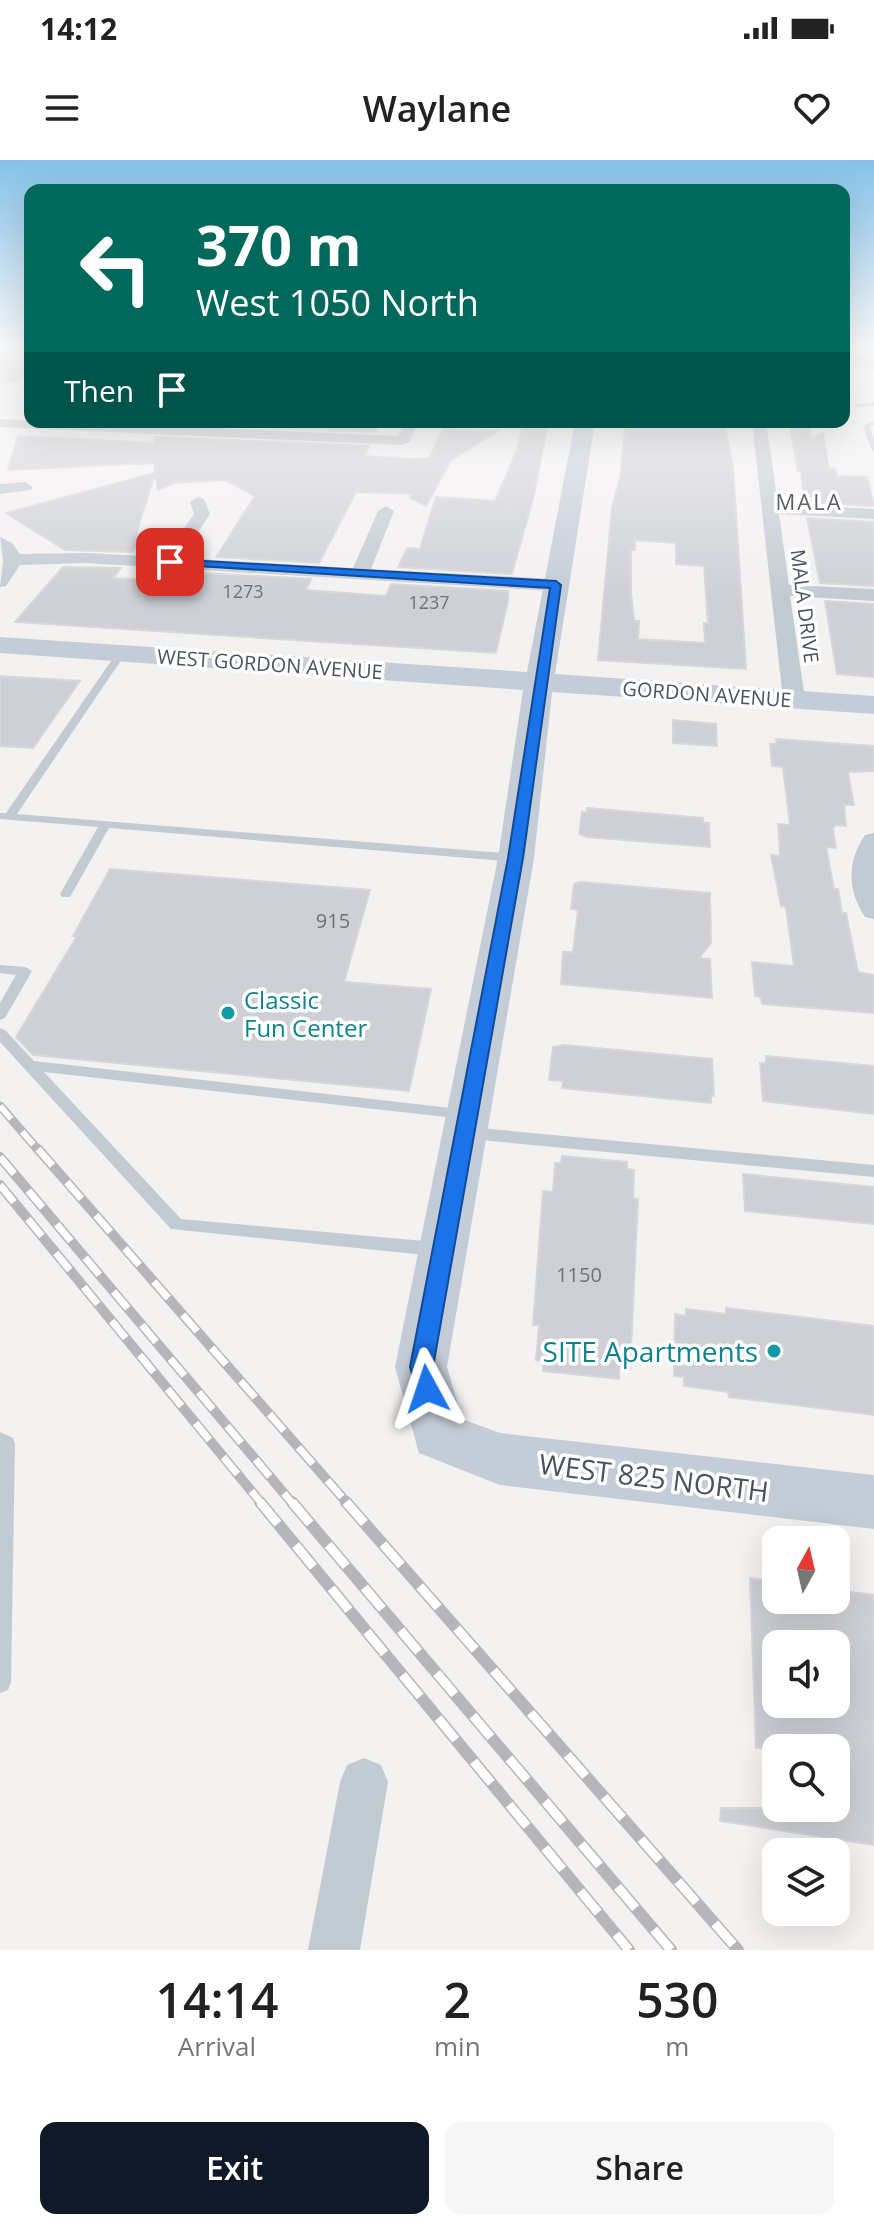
<!DOCTYPE html>
<style>
body{margin:0;font-family:"Open Sans",sans-serif;background:#f6f6f6;color:#222;height:100vh;display:flex;flex-direction:column;font-size:30px;white-space:nowrap}
*{box-sizing:border-box;margin:0}
p{font-size:26px;color:#767676}
.icon{flex:none;width:44px;height:44px;fill:none;stroke:currentColor;stroke-width:2;stroke-linecap:round;stroke-linejoin:round}
.map{position:relative;height:1790px;overflow:hidden}
.details{display:flex;flex-direction:column;background:#fff;flex:1}
.details>*{flex:none}
.banner{position:absolute;left:24px;top:24px;width:826px;height:244px;border-radius:16px;box-shadow:0 8px 32px #0002;background:#00695c;color:#fff;overflow:hidden}
.needle{width:52px;rotate:8deg}
.fabs{position:absolute;left:762px;top:1366px;display:grid;gap:16px}
.fabs a{display:grid;place-items:center;width:88px;height:88px;border-radius:16px;background:#fff;box-shadow:0 8px 32px #0002;font-size:40px}
.pin{position:absolute;display:grid;place-items:center;width:68px;height:68px;color:#fff;margin:-34px;border-radius:16px;box-shadow:0 4px 12px #0006}
.me{position:absolute;width:88px;margin:-44px;rotate:355deg;stroke-linejoin:round;filter:drop-shadow(0 0 6px #0008)}
.turn{display:flex;align-items:center;gap:28px;height:168px;padding:0 40px;font-size:36px}
.turn .icon{width:104px;height:104px;stroke-width:2.5}
.turn b{display:block;font-size:56px;line-height:68px}
.then{display:flex;align-items:center;height:76px;padding:0 40px;background:#0003;gap:16px;font-size:30px}
.eta{display:flex;justify-content:space-evenly;align-items:center;height:136px;text-align:center}
.eta b{font-size:48px;font-weight:600;line-height:56px}
.action{display:flex;gap:16px;margin-top:auto;padding:16px 40px}
.action a{flex:1;height:92px;border-radius:16px;background:#111827;color:#fff;font-size:32px;font-weight:600;line-height:92px;text-align:center}
.action a+a{background:#f6f6f6;color:#222}
.status{display:flex;justify-content:space-between;align-items:center;height:56px;padding:0 40px;background:#fff;direction:ltr}
.status svg{height:22px;fill:currentColor}
header{display:flex;justify-content:space-between;align-items:center;height:104px;padding:0 40px;background:#fff;font-size:36px;font-weight:600}
.map>svg:first-child{display:block}
.building{fill:#ced0d6;stroke:#d6d7dc;stroke-width:2;fill-rule:evenodd}
.lines{fill:none;stroke-linecap:round;stroke-linejoin:round}
.lane{fill:#c3cbd2;fill-rule:evenodd}
.street{fill:#c3cbd2;fill-rule:evenodd}
.secondary{fill:#c3ccd7;fill-rule:evenodd}
.rail-far2-casing{stroke:#b4b6bb;stroke-width:9}
.rail-far1-casing{stroke:#b4b6bb;stroke-width:10}
.rail-casing{stroke:#b4b6bb;stroke-width:12}
.rail-far2{stroke:#fff;stroke-width:6;stroke-dasharray:17;stroke-linecap:butt}
.rail-far1{stroke:#fff;stroke-width:7;stroke-dasharray:22;stroke-linecap:butt}
.rail{stroke:#fff;stroke-width:9;stroke-dasharray:28;stroke-linecap:butt}
.route{fill:#1a73e8;stroke:#114b97;stroke-width:2}
.culture-dot{fill:#0f9aa8;stroke:#fff;stroke-width:3}
.labels{text-anchor:middle;dominant-baseline:central;stroke-width:7;stroke-linejoin:round;paint-order:stroke}
.far-number-label{font-size:18px;fill:#6a737d}
.far-street-label{font-size:20px;fill:#49545f;stroke:#fff}
.number-label{font-size:20px;fill:#6a737d}
.far-neighbourhood-label{font-size:22px;letter-spacing:2px;fill:#5e6166;stroke:#fff}
.culture-label{font-size:24px;fill:#0d838f;stroke:#fff;text-anchor:start}
.near-culture-label{font-size:28px;fill:#0d838f;stroke:#fff;text-anchor:end}
.near-street-label{font-size:28px;fill:#49545f;stroke:#fff}
</style>
<div class="status"><b>14:12</b><svg viewBox="0 0 49 12"><path d="M0 12V9h3v3zM5 12V6h3v6zM10 12V3h3v9zM15 12V0h3v12zM26 1h20v11H26zM47 4h2v5h-2z"/></svg></div>
<header><svg class="icon" aria-label="menu" viewBox="0 0 24 24"><path d="M4 6h16M4 12h16M4 18h16"/></svg>Waylane<svg class="icon" aria-label="heart" viewBox="0 0 24 24"><path d="M12 20l-8-8c-3-5 5-10 8-4 3-6 11-1 8 4z"/></svg></header>
<div class="map">
<svg width="874" height="1790" viewBox="0 0 874 1790">
<rect width="100%" height="100%" fill="#f4f2f1"/>
<g class="building">
<polygon points="0,198 30,199 30,217 0,224"/>
<polygon points="378,262 376,272 154,263 154,262"/>
<path d="M626 262H724L733 307 746 509 598 500 612 347 620 319ZM635 380 676 383V404L704 406 708 463H704L705 483 638 479 639 461H634L631 433V390H635Z"/>
<polygon points="789,262 808,262 812,278 823,273 829,309 835,309 837,316 867,317 874,346 804,342 801,311 798,311"/>
<polygon points="522,267 547,268 534,335 512,414 398,407 407,388 420,389 436,337 495,341 517,290"/>
<polygon points="443,269 498,271 451,300 426,346 410,338 413,334 356,332 319,403 216,397 255,336 226,320 173,323 158,330 155,314 136,374 146,374 132,392 65,390 6,353 155,313 154,303 8,310 18,276 154,283 154,277 369,286 365,296 411,299 429,298"/>
<polygon points="807,358 874,362 874,426 820,423"/>
<polygon points="63,407 121,408 113,418 144,420 200,422 205,413 311,419 306,430 386,436 391,424 508,431 508,441 496,493 15,462"/>
<polygon points="825,441 874,444 874,517 837,514"/>
<polygon points="0,516 80,521 33,588 0,586"/>
<polygon points="673,560 716,564 717,586 673,583"/>
<polygon points="776,579 874,586 874,611 848,612 854,645 844,645 846,666 835,665 833,669 836,688 826,687 834,729 838,729 842,753 846,753 858,812 874,815 874,853 762,844 761,837 755,836 752,802 794,806 786,747 781,746 771,695 780,696 778,664 790,665 783,607 772,606 770,584 777,584"/>
<polygon points="587,648 703,658 703,663 709,663 710,687 587,677 579,674 582,652 587,653"/>
<polygon points="110,709 370,730 344,822 431,829 409,931 33,895 16,877 77,776 73,776"/>
<polygon points="581,722 710,733 711,783 699,798 710,799 712,838 561,824 563,792 573,792 578,750 571,749 574,724"/>
<polygon points="564,885 712,899 714,936 711,935 711,943 562,928 563,921 549,920 553,887"/>
<polygon points="766,896 874,906 874,954 763,941 760,903 766,903"/>
<polygon points="562,996 627,1002 627,1009 634,1010 633,1038 638,1039 630,1210 619,1209 619,1219 543,1211 543,1201 536,1200 539,1165 533,1165 543,1031 553,1032 555,1003 561,1003"/>
<polygon points="743,1014 874,1027 874,1064 745,1051"/>
<polygon points="726,1148 874,1166 874,1255 729,1237 728,1232 684,1226 684,1217 674,1216 675,1154 686,1156 686,1149 726,1154"/>
<path d="M750 1418 776 1422V1440H836V1430L874 1435V1685L720 1661 721 1648H836V1588H756ZM776 1484H836V1544H776Z"/>
</g>
<g class="lines">
<g class="lane">
<polygon points="859,186 868,186 844,196 844,192"/>
<polygon points="874,242 874,246 856,247 853,245"/>
<polygon points="874,261 874,265 870,267 874,279 874,291 871,289 863,266"/>
<polygon points="121,490 126,493 17,654 515,694 521,698 515,702 109,668 70,737 62,737 60,734 98,667 0,659 0,653 6,653 118,491"/>
<polygon points="0,805 25,807 32,811 5,858 0,860 0,843 16,815 0,813"/>
<polygon points="0,868 5,870 34,901 469,950 471,954 469,958 464,959 44,912 181,1059 435,1082 441,1084 443,1089 441,1094 435,1096 171,1069 0,882"/>
<polygon points="469,967 874,1005 874,1017 469,979 464,977 462,973 464,969"/>
<polygon points="0,1272 13,1278 15,1284 11,1522 8,1530 0,1533"/>
</g>
<g class="street">
<polygon points="0,186 30,186 30,194 0,193"/>
<polygon points="0,259 398,276 405,262 419,262 410,281 403,285 0,267"/>
<polygon points="752,262 766,262 778,344 874,349 874,359 779,354 789,425 874,429 874,441 790,436 805,539 794,545 783,539"/>
<polygon points="25,322 33,327 31,330 0,334 0,324"/>
<polygon points="198,337 204,339 210,354 181,398 353,408 378,351 386,346 394,351 371,409 556,419 565,425 556,431 86,403 20,405 6,426 0,427 3,401 0,377 12,383 20,394 86,393 164,397 194,354 190,342"/>
<path d="M874 673V759L865 757C847 730 847 701 865 675Z"/>
<polygon points="364,1598 381,1605 388,1622 360,1790 308,1790 340,1622 347,1605"/>
</g>
<g class="secondary">
<polygon points="844,193 874,200 874,210 844,203"/>
<polygon points="575,262 595,262 555,514 874,536 874,554 552,532 534,698 447,1207 462,1259 500,1273 874,1315 874,1369 500,1325 419,1293 395,1207 498,698 523,530 0,493 0,477 527,512"/>
</g>
<defs>
<polyline id="rail-far2" points="0,946 39,991"/>
<g id="rail-far1">
<polyline points="38,989 348,1344"/>
<polyline points="0,997 293,1344"/>
<polyline points="0,1025 262,1344"/>
</g>
<g id="rail">
<polyline points="260,1342 629,1790"/>
<polyline points="292,1342 671,1790"/>
<polyline points="346,1342 738,1790"/>
</g>
</defs>
<use href="#rail-far2" class="rail-far2-casing"/>
<use href="#rail-far1" class="rail-far1-casing"/>
<use href="#rail" class="rail-casing"/>
<use href="#rail-far2" class="rail-far2"/>
<use href="#rail-far1" class="rail-far1"/>
<use href="#rail" class="rail"/>
</g>
<linearGradient id="sky" x2="0" y2="1"><stop stop-color="#85c1e9"/><stop offset="0.43" stop-color="#faf9f9"/><stop offset="1" stop-color="#faf9f9" stop-opacity="0"/></linearGradient>
<rect width="874" height="437" fill="url(#sky)"/>
<polygon class="route" points="170,399 556,421 561,425 523,698 433,1207 439,1229 436,1237 427,1240 419,1237 410,1207 508,698 550,428 166,404"/>
<g class="culture-dot">
<circle cx="228" cy="853" r="8"/>
<circle cx="774" cy="1191" r="8"/>
</g>
<g class="labels">
<g class="far-number-label">
<text x="243" y="431">1273</text>
<text x="429" y="442">1237</text>
</g>
<g class="far-street-label">
<text transform="translate(805 446) rotate(83)">MALA DRIVE</text>
<text transform="translate(270 504) rotate(4)">WEST GORDON AVENUE</text>
<text transform="translate(707 534) rotate(4)">GORDON AVENUE</text>
</g>
<g class="number-label">
<text x="333" y="760">915</text>
<text x="579" y="1114">1150</text>
</g>
<g class="far-neighbourhood-label">
<text x="809" y="341">MALA</text>
</g>
<g class="culture-label">
<text x="244" y="839">Classic<tspan x="244" dy="28">Fun Center</tspan></text>
</g>
<g class="near-culture-label">
<text x="758" y="1191">SITE Apartments</text>
</g>
<g class="near-street-label">
<text transform="translate(654 1317) rotate(7)">WEST 825 NORTH</text>
</g>
</g>
</svg>
<div class="fabs">
<a><svg class="needle" viewBox="-14 -14 28 28"><path d="M0-13l5 13h-10z" fill="#e53935"/><path d="M0 13l5-13h-10z" fill="#767676"/></svg></a>
<a><svg class="icon" aria-label="sound" viewBox="0 0 24 24"><path d="M4 9h4l5-4v14l-5-4H4zM17 9q2 3 0 6"/></svg></a>
<a><svg class="icon" aria-label="search" viewBox="0 0 24 24"><circle cx="10" cy="10" r="6"/><path d="M15 15l6 6"/></svg></a>
<a><svg class="icon" aria-label="layers" viewBox="0 0 24 24"><path d="M12 4l9 5-9 5-9-5zM3 14l9 5 9-5"/></svg></a>
</div>
<div class="pin" style="left:170px;top:402px;background:#d93025"><svg class="icon" aria-label="arrive" viewBox="0 0 24 24"><path d="M6 21V4h12l-3 4 3 4H6"/></svg></div>
<svg class="me" style="left:427px;top:1229px" viewBox="-20 -20 40 40"><path d="M0-17L14 15 0 8-14 15z" fill="#1a73e8" stroke="#fff" stroke-width="4"/></svg>
<div class="banner">
<div class="turn"><svg class="icon" aria-label="left" viewBox="0 0 24 24"><path d="M17 20v-9H6M10 6l-5 5 5 5"/></svg><div><b>370 m</b>West 1050 North</div></div>
<div class="then">Then<svg class="icon" aria-label="arrive" viewBox="0 0 24 24"><path d="M6 21V4h12l-3 4 3 4H6"/></svg></div>
</div>
</div>
<section class="details">
<div class="eta">
<div><b>14:14</b><p>Arrival</p></div>
<div><b>2</b><p>min</p></div>
<div><b>530</b><p>m</p></div>
</div>
<div class="action"><a>Exit</a><a>Share</a></div>
</section>
